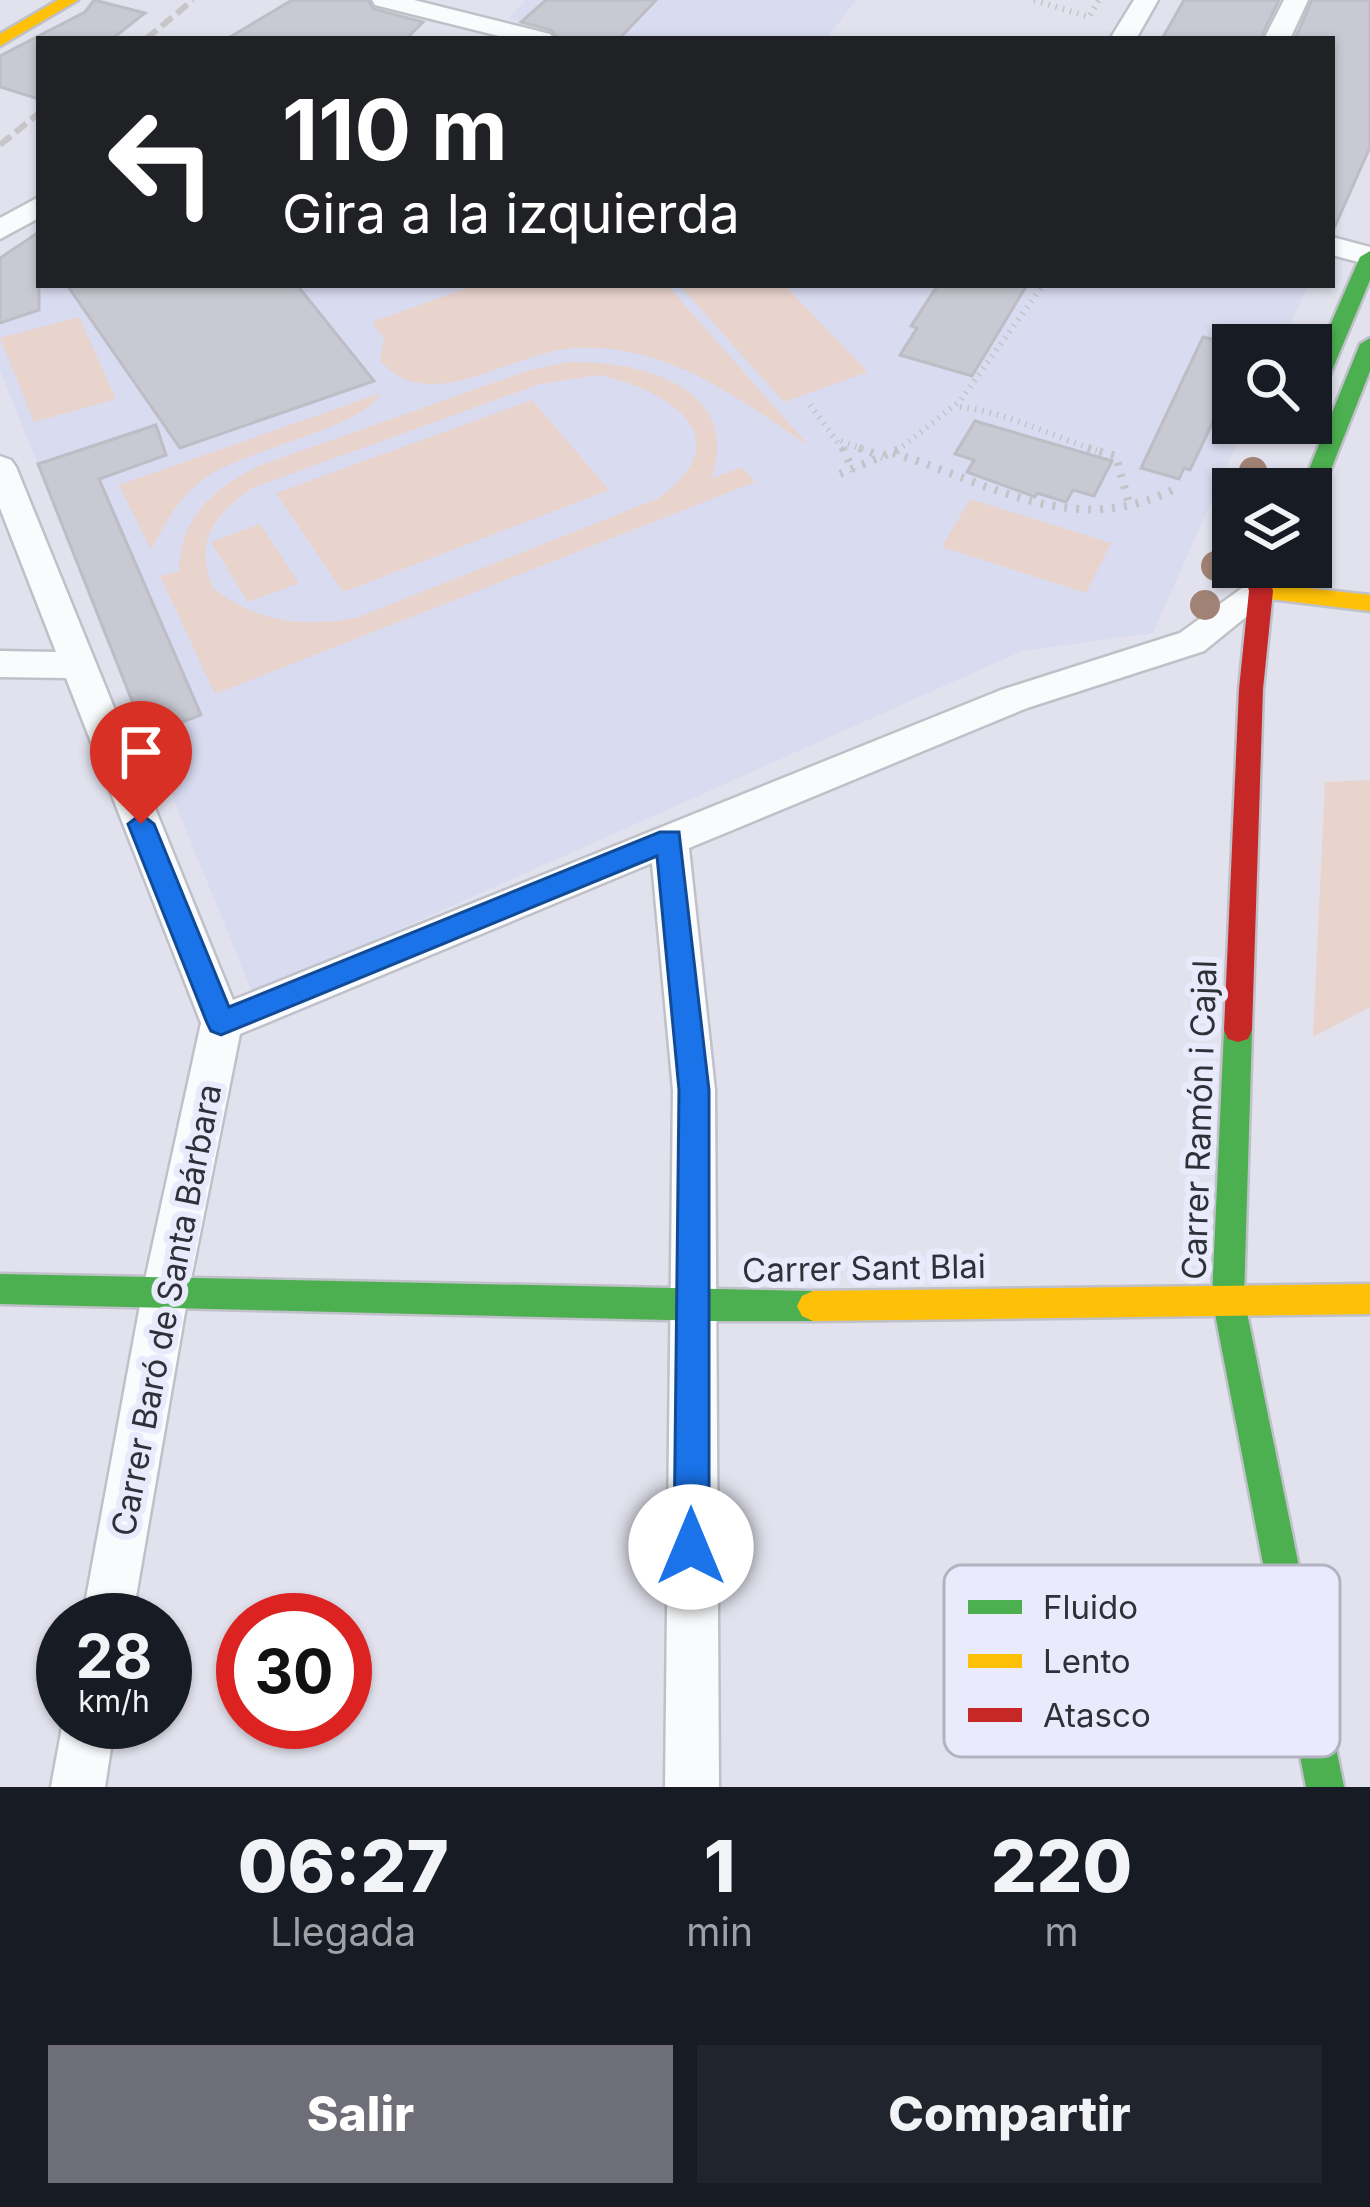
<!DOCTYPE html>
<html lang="es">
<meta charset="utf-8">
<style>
body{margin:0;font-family:Inter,sans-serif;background:#20242c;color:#f1f3f6;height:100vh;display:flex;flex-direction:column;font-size:45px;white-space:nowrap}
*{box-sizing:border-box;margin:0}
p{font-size:39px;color:#9ea1a6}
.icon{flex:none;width:66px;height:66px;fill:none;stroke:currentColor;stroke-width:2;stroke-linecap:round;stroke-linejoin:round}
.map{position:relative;height:1787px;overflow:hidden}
.details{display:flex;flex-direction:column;background:#171b24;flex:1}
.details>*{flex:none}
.hud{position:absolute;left:36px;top:36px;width:1299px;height:252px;border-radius:0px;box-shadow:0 3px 9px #0004;background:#202124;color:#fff;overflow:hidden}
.controls{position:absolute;left:1212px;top:324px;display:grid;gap:24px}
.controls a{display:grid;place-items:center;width:120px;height:120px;border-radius:0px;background:#171b24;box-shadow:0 3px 9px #0004;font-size:60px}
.speed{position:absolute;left:36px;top:1593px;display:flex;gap:24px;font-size:60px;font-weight:700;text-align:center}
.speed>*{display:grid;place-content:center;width:156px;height:156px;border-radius:50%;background:#171b24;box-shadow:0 3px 9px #0004;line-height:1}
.speed small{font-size:30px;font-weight:400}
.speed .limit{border:18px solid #d22;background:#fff;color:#111}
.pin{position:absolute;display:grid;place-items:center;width:102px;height:102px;color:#fff;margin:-123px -51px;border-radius:50% 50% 50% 0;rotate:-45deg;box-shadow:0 0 12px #0007}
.pin .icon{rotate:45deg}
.me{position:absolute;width:132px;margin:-66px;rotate:0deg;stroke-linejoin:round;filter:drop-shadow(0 0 9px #0008)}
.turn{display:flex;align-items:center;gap:42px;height:252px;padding:0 48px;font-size:54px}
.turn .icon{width:156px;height:156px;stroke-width:2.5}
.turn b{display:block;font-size:84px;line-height:102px}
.eta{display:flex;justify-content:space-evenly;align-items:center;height:204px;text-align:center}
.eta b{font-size:72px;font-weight:800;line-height:84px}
.primary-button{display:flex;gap:24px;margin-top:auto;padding:24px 48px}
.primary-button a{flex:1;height:138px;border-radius:0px;background:#6d6e77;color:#fff;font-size:48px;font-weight:800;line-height:138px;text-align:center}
.primary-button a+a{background:#20242c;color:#f1f3f6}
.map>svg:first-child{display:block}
.built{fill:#d9dbf0}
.green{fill:#e9d4cd;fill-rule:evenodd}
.building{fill:#c8c9d2;stroke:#bcbdc5;stroke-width:3}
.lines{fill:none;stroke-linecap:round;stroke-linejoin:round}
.street-casing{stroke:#c0c0c9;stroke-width:5}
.fast-casing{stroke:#c0c0c9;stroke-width:5}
.slow-casing{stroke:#c0c0c9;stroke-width:5}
.jam-casing{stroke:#c0c0c9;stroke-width:5}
.path-far1{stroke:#c3c4c8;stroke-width:6;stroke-dasharray:1.5 6;stroke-linecap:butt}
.path{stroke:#c3c4c8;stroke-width:8;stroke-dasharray:3 9;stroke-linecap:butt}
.street{fill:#fafbfc;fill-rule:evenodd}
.fast{fill:#4caf50;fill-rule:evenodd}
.slow{fill:#ffc107;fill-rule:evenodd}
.jam{fill:#c62828;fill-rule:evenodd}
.rail{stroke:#c6c6c8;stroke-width:6;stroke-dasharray:14 6;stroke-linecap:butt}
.tree{fill:#a18375}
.route{fill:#1a73e8;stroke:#114b97;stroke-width:3}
.labels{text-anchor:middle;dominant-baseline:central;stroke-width:12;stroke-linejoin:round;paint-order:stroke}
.street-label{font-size:33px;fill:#2f3038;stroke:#e9ebfc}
.key{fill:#e9ebfc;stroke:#b1b3c1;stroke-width:3}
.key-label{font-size:33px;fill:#2f3038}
</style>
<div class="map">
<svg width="1370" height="1787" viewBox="0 0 1370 1787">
<rect width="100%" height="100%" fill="#e1e2ed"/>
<g class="built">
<polygon points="526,0 856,0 826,39 584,39 508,19"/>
<polygon points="39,232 39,285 1308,285 1281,345 1233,345 1233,423 1246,423 1153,633 1022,651 253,995 0,371 0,258"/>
</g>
<g class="green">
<path d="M475 285H667L809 446C738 398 667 343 576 348 512 351 428 419 380 360L384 338 372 322Z"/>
<polygon points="692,285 784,285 868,372 784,402 682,288"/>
<polygon points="79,317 116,399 34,422 0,338"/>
<path d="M568 362C638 360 744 386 711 479L742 467 755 482 215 694 160 576 179 571C180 516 216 485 264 464L527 371ZM599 375C668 390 745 437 657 499L356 618C301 628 257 622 213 588 193 542 214 514 252 488L540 384Z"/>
<path d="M381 393C364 429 240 449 200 482 177 500 164 525 151 550L119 485Z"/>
<polygon points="532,400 609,490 343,592 276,493"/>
<polygon points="970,499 1111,543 1086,593 942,547"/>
<polygon points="260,524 299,583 248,602 211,542"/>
<polygon points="1370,780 1370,1007 1313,1037 1325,782"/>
</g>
<g class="building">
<polygon points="94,0 145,13 112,39 39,39 39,99 0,87 0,56 85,12"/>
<polygon points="292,0 368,0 374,9 423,22 406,39 227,39"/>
<polygon points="546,0 656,0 619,39 558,39 551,30 521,22"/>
<polygon points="1184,0 1279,0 1260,39 1162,39"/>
<polygon points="1312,0 1370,0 1370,147 1332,233 1332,39 1295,39"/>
<polygon points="39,232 39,310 0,323 0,258"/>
<polygon points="67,285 297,285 374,381 180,448"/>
<polygon points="938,285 1027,285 972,376 900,355 917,328 911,326"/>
<polygon points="1203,337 1233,345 1233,380 1190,470 1184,468 1179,479 1141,468"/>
<polygon points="975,421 1112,461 1094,496 1073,490 1066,502 1037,493 1035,497 967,472 974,460 955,454"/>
<polygon points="156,425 166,455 99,479 201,715 146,736 38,464"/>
</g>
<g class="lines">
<defs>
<g id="street">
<polygon points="372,0 414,0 550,34 554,39 511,39 375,5"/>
<polygon points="1134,0 1158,0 1136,39 1110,39"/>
<polygon points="1284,0 1308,0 1290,39 1264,39"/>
<polygon points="39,197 39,218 0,239 0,218"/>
<polygon points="1332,237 1370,247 1370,265 1332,255"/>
<polygon points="0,456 11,460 16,467 233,1000 1001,690 1180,633 1249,583 1273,583 1278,591 1204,651 1027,708 689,848 715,1090 719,1787 665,1787 673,1090 652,863 240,1034 189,1289 132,1620 82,1620 143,1289 201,1023 66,678 0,677 0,651 56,652 0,508"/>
<polygon points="63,1722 115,1722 105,1787 51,1787"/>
</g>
<g id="fast">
<polygon points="1370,251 1370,280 1328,380 1325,385 1311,385 1311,369 1360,257"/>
<polygon points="1370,338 1370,371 1322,492 1311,499 1311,489 1301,489 1360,344"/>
<polygon points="1238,1018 1248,1021 1252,1030 1244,1298 1344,1787 1306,1787 1212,1298 1224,1030 1228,1021"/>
<polygon points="0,1274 813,1291 824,1296 829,1306 824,1316 813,1321 711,1321 0,1304"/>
</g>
<g id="slow">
<polygon points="58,0 78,0 0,46 0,34"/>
<polygon points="1261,583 1370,595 1370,611 1253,597 1249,591"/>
<polygon points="1370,1284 1370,1314 813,1321 802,1316 797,1306 802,1296 813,1291"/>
</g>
<polygon id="jam" points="1243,567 1267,567 1273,591 1263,689 1252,1030 1248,1039 1238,1042 1228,1039 1224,1030 1239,689 1249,591"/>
</defs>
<use href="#street" class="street-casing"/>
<use href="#fast" class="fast-casing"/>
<use href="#slow" class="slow-casing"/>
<use href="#jam" class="jam-casing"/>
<g class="path-far1">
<polyline points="1034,0 1089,17 1099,0"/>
<polyline points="810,405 844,451"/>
<path d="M960 407C1008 412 1052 437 1099 451"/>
<polyline points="841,441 867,451"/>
<polyline points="897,451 960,401 1043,285"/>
</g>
<g class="path">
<polyline points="843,448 853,471"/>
<polyline points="859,448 883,457"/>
<polyline points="1088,448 1116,456 1130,508"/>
<path d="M893 453C994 484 1076 542 1180 486"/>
<polyline points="840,474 902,448"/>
</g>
<use href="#street" class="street"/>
<use href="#fast" class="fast"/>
<use href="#slow" class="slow"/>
<use href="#jam" class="jam"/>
<g class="rail">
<polyline points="146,39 193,0"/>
<polyline points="0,145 39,113"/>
</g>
</g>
<g class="tree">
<circle cx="1253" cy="471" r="14"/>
<circle cx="1216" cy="566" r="15"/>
<circle cx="1205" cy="605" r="15"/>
</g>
<polygon class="route" points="141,814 154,824 229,1007 660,832 679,832 709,1090 709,1547 703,1559 691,1564 679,1559 674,1547 679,1090 657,856 221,1035 211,1031 207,1023 128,824"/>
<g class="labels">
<g class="street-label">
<text transform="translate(1199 1120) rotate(-88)">Carrer Ramón i Cajal</text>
<text transform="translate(864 1268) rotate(-1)">Carrer Sant Blai</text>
<text transform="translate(166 1310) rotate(-79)">Carrer Baró de Santa Bárbara</text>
</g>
</g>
<rect x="944" y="1565" width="396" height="192" rx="18" class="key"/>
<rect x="968" y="1600" width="54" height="14" fill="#4caf50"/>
<rect x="968" y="1654" width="54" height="14" fill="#ffc107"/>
<rect x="968" y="1708" width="54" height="14" fill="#c62828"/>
<g class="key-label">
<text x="1043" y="1619">Fluido</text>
<text x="1043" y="1673">Lento</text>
<text x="1043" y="1727">Atasco</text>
</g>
</svg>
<div class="controls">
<a><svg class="icon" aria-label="search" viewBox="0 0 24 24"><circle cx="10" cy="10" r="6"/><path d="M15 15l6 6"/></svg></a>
<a><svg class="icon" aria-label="layers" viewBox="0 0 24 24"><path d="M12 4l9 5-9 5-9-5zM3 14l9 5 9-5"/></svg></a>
</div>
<div class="speed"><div>28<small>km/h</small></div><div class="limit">30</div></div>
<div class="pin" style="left:141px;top:824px;background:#d93025"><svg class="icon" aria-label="arrive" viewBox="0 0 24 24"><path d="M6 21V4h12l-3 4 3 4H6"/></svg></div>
<svg class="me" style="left:691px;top:1547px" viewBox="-20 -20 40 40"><circle r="19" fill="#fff"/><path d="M0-13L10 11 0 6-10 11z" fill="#1a73e8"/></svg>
<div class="hud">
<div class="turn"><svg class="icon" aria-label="left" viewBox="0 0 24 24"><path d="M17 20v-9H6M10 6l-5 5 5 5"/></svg><div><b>110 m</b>Gira a la izquierda</div></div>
</div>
</div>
<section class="details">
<div class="eta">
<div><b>06:27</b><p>Llegada</p></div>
<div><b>1</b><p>min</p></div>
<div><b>220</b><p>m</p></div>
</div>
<div class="primary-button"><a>Salir</a><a>Compartir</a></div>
</section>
